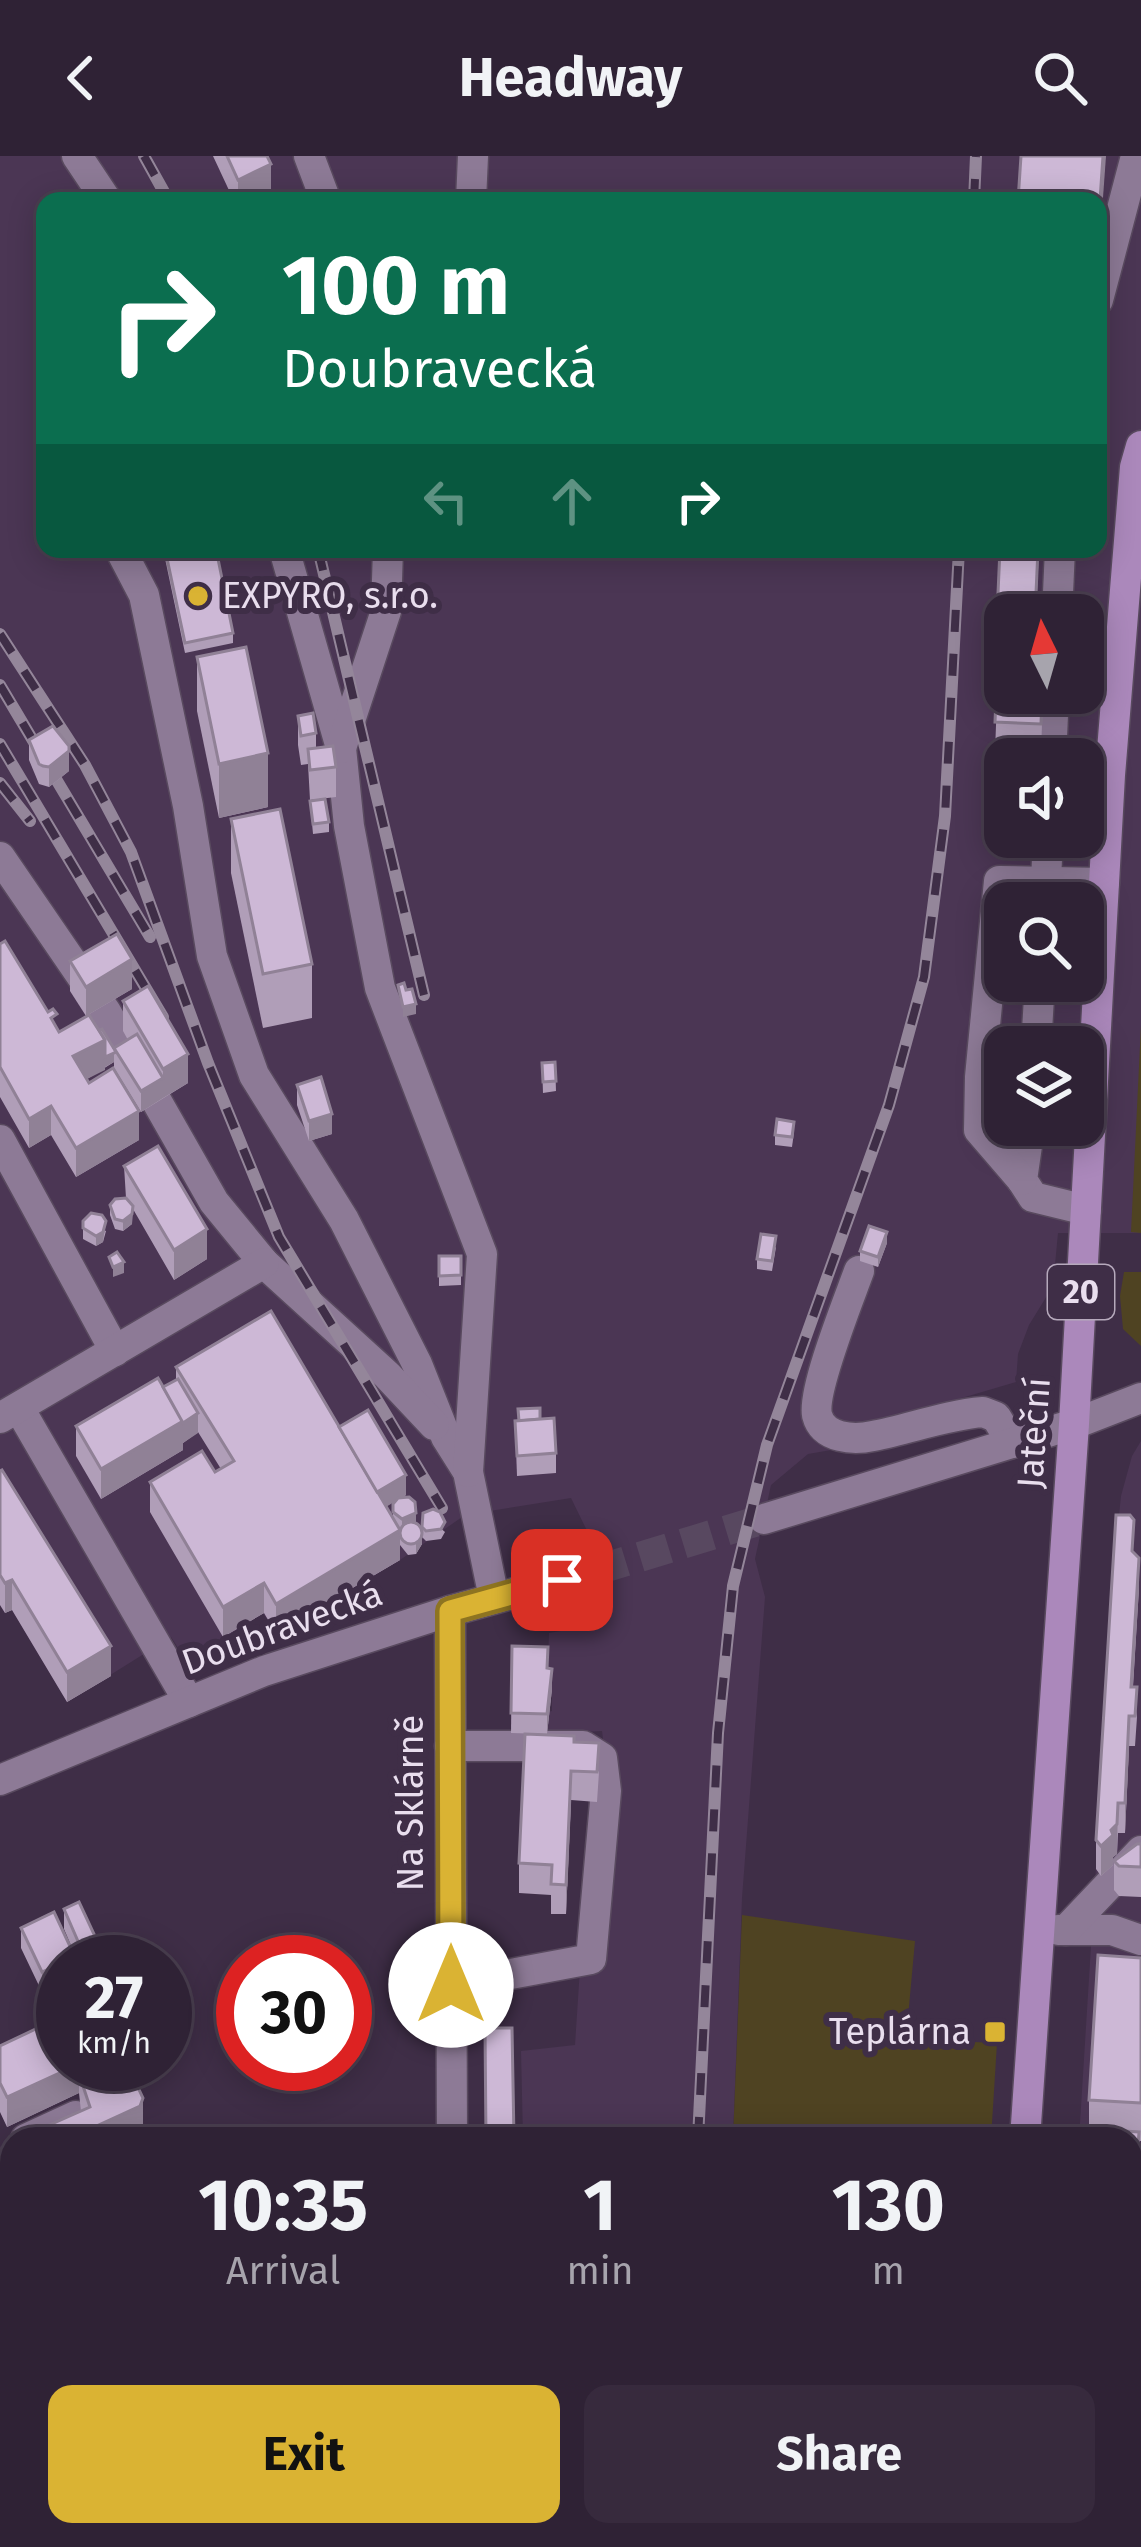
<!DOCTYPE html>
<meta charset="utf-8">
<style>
body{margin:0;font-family:"Fira Sans",sans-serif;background:#372a3d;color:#f1f3f6;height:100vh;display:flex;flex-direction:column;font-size:45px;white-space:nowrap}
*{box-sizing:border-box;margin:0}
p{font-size:39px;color:#a7a4ad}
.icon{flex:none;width:66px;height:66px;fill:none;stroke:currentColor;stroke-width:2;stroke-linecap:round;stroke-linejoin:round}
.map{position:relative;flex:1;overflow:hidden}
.details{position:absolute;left:0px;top:1971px;width:1143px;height:420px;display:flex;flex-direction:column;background:#2f2235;border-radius:36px 36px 0 0;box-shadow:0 6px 30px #0003,0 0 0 3px #4a3f50}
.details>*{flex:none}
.banner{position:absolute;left:36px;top:36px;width:1071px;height:366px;border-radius:24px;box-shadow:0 6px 30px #0003,0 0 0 3px #4a3f50;background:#0b6e4f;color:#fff;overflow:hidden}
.needle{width:78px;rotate:355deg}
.fabs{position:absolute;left:984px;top:438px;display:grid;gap:24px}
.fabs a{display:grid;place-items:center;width:120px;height:120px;border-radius:24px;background:#2f2235;box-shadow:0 6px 30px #0003,0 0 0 3px #4a3f50;font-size:60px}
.speed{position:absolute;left:36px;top:1779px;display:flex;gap:24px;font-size:60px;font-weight:700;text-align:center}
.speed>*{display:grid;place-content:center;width:156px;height:156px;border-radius:50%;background:#2f2235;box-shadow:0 6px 30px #0003,0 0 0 3px #4a3f50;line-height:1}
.speed small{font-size:30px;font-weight:400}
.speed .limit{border:18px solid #d22;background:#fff;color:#111}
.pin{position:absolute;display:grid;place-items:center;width:102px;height:102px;color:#fff;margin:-51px;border-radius:24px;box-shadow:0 6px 18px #0006}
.me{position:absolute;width:132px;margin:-66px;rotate:0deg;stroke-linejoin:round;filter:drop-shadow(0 0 9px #0008)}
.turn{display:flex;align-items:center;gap:42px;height:252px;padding:0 48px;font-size:54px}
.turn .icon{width:156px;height:156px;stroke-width:2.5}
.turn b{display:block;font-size:84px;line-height:102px}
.lanes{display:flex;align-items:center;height:114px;padding:0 48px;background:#0003;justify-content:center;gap:60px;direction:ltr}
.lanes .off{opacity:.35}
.eta{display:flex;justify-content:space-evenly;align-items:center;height:204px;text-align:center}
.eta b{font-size:72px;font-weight:700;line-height:84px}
.button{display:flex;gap:24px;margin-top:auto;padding:24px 48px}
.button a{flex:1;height:138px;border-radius:24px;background:#dab333;color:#111;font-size:48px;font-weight:700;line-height:138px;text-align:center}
.button a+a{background:#372a3d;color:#f1f3f6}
header{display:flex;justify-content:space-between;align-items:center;height:156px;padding:0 48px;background:#2f2235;font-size:54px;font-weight:700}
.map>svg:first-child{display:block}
.built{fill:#4b3654;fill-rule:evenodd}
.green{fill:#4f4322}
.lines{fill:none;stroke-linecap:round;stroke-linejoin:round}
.minor-tunnel{stroke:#584860;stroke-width:30;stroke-dasharray:30 15;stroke-linecap:butt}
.minor-casing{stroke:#594a5f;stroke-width:33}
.major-casing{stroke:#594a5f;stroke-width:33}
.minor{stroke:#8d7a96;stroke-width:30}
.major{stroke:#ab88bb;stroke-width:30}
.rail-casing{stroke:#94869a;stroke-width:12}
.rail{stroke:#3f2e47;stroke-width:8;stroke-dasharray:22;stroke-linecap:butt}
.wall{fill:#b09eb8;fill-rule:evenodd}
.shaded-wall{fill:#908196}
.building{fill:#cdb8d6;stroke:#908196;stroke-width:3}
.route-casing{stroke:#8e7421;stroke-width:30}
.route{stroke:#dab333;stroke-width:21}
.poi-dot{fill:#dab333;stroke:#3f2e47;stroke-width:4.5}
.labels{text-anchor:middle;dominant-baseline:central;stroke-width:12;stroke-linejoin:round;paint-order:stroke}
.shield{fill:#3f2e47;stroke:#b6a9bc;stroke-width:3}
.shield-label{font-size:33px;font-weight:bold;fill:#e9deee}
.poi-label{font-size:36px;fill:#e9deee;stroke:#3f2e47;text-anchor:start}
.street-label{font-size:36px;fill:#e9deee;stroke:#3f2e47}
</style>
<header><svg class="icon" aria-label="back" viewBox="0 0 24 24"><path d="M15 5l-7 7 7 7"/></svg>Headway<svg class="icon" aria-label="search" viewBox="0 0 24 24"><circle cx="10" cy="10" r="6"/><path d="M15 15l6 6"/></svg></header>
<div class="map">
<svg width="1141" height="2391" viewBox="0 0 1141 2391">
<rect width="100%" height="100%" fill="#3f2e47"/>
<g class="built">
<path d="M0 0H1141V1077H1058L1053 1130 1029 1169 1018 1198 1016 1226 921 1254 913 1280 808 1298 771 1329 755 1403 765 1441 742 1742 733 1983H523L521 1895 575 1889 583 1766 611 1645 602 1575 547 1578V1556L552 1555V1533H547L549 1477 589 1470 600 1443 593 1387 571 1342 465 1359 400 1404 276 1477 263 1457 187 1506 171 1481 67 1546 12 1454 5 1457 0 1449ZM45 45H1098V393H45ZM1005 459H1083V537H1005ZM1005 603H1083V681H1005ZM1005 747H1083V825H1005ZM1005 891H1083V969H1005Z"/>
<polygon points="1141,1285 1141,2195 1131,2203 1131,1983 1079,1983 1116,1389 1121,1340 1132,1300"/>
<polygon points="0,1990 12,2007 12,2379 430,2379 431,2391 0,2391"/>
<polygon points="519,2379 719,2379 719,2391 518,2391"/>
</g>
<g class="green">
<polygon points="1141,869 1141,1077 1131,1076"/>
<polygon points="1124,1116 1141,1116 1141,1190 1123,1173 1120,1140"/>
<polygon points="742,1759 915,1785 906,1883 997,1887 991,1983 733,1983"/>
<polygon points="1141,2261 1141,2360 1131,2368 1131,2268"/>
<polygon points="719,2379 1013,2379 1020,2391 719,2391"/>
</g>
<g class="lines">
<polyline class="minor-tunnel" points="597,1414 764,1363"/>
<defs>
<g id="minor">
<polyline points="77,0 107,45"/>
<polyline points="309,0 326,45"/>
<polyline points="471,45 473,0"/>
<polyline points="1098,144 1136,0"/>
<polyline points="120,393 144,439 188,650 212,800 254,919 344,1064 417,1208 446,1281 468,1316 494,1442"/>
<polyline points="284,393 341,592 349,670 380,832 482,1098 468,1316"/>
<polyline points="1057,459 1060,393"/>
<polyline points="341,592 386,455 388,393"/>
<polyline points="1051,603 1054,537"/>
<polyline points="0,701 106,856 214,1046 264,1107 387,1219 434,1269"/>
<polyline points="1045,747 1048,681"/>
<polyline points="1036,891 1040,825"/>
<polyline points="1030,969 1022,1024 1033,1041 1086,1054"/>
<polyline points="0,984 115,1195"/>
<polyline points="1022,1024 979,974 980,921 999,725 1104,727"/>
<path d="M859 1115C849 1143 812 1234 817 1259 823 1283 854 1284 873 1280 910 1273 945 1259 983 1256L996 1261 1012 1287"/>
<polyline points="19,1252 189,1546"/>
<polyline points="0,1262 264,1107"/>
<polyline points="764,1363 1074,1268 1141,1242"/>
<polyline points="450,1455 452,1983"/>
<polyline points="450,1590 583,1590 602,1602 606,1635 591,1803 451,1829"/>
<polyline points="0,1624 264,1515 450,1455 597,1414"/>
<polyline points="1058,1774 1112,1774 1141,1784"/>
<polyline points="1066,1774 1141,1695"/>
<polyline points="26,1983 76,1960"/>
<polyline points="0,2152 12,2180"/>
<polyline points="1131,2218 1141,2210"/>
<polyline points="81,2379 81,2391"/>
<polyline points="218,2379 218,2391"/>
<polyline points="455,2379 455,2391"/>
<polyline points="1027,2391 1040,2379"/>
</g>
<g id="major">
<polyline points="1025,1983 1074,1268 1110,619 1135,311 1141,290"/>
<polyline points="1048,2379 1056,2391"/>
</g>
</defs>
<use href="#minor" class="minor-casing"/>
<use href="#major" class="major-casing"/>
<use href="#minor" class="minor"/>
<use href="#major" class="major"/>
<defs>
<g id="rail">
<polyline points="144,0 169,45"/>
<polyline points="974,45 976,0"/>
<polyline points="318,393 424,839"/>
<polyline points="0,478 85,609 131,696 208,907 279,1081 442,1352"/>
<polyline points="0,529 150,781"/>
<polyline points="0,588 163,861"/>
<polyline points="0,627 30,665"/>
<polyline points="698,1983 718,1577 733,1430 767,1289 889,949 924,821 945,660 959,393"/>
<polyline points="690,2379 691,2391"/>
<polyline points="1123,2391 1141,2374"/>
</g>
</defs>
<use href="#rail" class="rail-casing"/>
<use href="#rail" class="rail"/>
</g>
<g class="wall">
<polygon points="213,0 267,0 271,38 256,45 234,45"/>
<polygon points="163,393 216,393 233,477 233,487 185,497"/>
<polygon points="1039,393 1036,459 1005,459 1005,537 1043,537 1041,598 995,596 999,489 997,489 997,459"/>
<polygon points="197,501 268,651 219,662 197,555"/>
<polygon points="298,560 316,577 316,592 336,611 336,641 310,644 308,608 301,609 298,589"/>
<polygon points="29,584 69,610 69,615 49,631 39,628 29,604"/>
<polygon points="310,645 329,666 329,676 313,678"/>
<polygon points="231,663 312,808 312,862 263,872 231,717"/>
<polygon points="0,788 59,876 99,874 114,893 128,884 123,875 123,845 188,927 141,956 114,912 114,906 87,923 139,984 76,1021 51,979 29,992 0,941"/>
<polygon points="70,805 132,833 86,860 70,835"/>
<polygon points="555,906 556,935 543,937 542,907"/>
<polygon points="297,929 332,978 309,985 297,949"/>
<polygon points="794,976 792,991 775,989 775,979"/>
<polygon points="124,1010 207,1103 174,1124 133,1053 132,1068 123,1075 115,1073 110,1059 110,1049 126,1042"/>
<polygon points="83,1065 106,1075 103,1086 96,1090 83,1083"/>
<polygon points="887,1087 878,1111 860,1105 860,1095"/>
<polygon points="776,1091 772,1115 757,1113 757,1103"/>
<polygon points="439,1100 461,1100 461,1129 439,1130"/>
<path d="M176 1211 339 1271 406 1339 401 1342 415 1367 421 1371 423 1357 445 1376 441 1383 426 1385 422 1381V1388L416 1398 408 1399 400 1389V1404L276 1477 264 1457 223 1481 150 1356V1326L215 1316 221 1313 198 1276 183 1287V1294L101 1343 76 1300V1270L176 1224ZM395 1345 393 1348V1362L386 1350Z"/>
<polygon points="540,1263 556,1297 556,1317 517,1320 515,1265"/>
<polygon points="0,1315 111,1520 67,1546 12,1454 5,1457 0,1449"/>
<polygon points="1134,1397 1139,1432 1133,1531 1137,1561 1135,1590 1129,1590 1125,1677 1118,1677 1117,1698 1113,1701 1113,1709 1101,1720 1096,1713 1096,1684"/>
<polygon points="512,1490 548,1512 552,1533 547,1578 511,1577"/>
<polygon points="574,1586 599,1616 597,1646 571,1644 566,1758 551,1758 551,1739 519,1737 519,1707"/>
<polygon points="1141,1688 1141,1741 1119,1740 1114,1734 1114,1705"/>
<polygon points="64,1753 107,1806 78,1806 64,1773"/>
<polygon points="21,1772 75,1806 63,1908 88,1908 88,1914 143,1972 140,1979 132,1983 45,1983 45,1971 81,1955 79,1937 7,1971 0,1956 0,1890 55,1864 45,1843 45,1835 42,1836 21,1792"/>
<polygon points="1141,1802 1141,1985 1139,1985 1138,2003 1141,2003 1141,2045 1131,2045 1131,1983 1089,1983 1089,1944"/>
</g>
<g class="shaded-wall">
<polygon points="1103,0 1106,0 1098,111 1098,73"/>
<polygon points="271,8 271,38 256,45 238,45 238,24"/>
<polygon points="69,590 69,615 49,631 49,611"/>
<polygon points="268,597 268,651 219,662 219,608"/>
<polygon points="132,803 132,833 86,860 86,831"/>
<polygon points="416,848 416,858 403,861 403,851"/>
<polygon points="105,884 114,896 114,906 105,911 105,914 73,930 73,900"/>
<polygon points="188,898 188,927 163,942 163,913"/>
<polygon points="163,922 163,942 141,956 141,935"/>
<polygon points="51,950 51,979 29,992 29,963"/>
<polygon points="139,955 139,984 76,1021 76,992"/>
<polygon points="332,958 332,978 309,985 309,965"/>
<polygon points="132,1058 132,1068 123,1075 123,1065"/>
<polygon points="106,1065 103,1086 96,1090 96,1080"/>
<polygon points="207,1073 207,1103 174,1124 174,1094"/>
<polygon points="887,1076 887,1087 878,1111 878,1101"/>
<polygon points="124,1106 124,1117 113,1121 113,1111"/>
<polygon points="198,1257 198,1277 183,1287 183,1294 101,1343 101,1313"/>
<polygon points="406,1319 406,1339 374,1358 374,1338"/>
<polygon points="416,1357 416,1367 402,1374 402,1363"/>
<polygon points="400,1374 400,1404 276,1477 276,1448"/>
<polygon points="422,1378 422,1388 416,1398 416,1388"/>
<polygon points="1139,1402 1139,1432 1131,1560 1131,1531"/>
<polygon points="12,1424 12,1454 5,1457 5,1427"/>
<polygon points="264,1427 264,1457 223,1481 223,1451"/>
<polygon points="111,1490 111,1520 67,1546 67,1516"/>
<polygon points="552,1513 552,1533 547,1578 547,1558"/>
<polygon points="1129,1560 1129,1590 1125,1677 1125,1647"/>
<polygon points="571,1615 571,1644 566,1758 566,1729"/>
<polygon points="1118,1647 1117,1698 1113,1701 1113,1709 1101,1720 1101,1690 1111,1674"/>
<polygon points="63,1806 63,1827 45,1823 45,1835 42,1836 42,1816"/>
<polygon points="79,1908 88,1908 88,1933 79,1918 79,1937 7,1971 7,1941"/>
<polygon points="143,1942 143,1972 140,1979 132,1983 68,1983"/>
<polygon points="1141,2251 1141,2261 1131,2268 1131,2258"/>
</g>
<g class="building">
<polygon points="227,0 267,0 271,8 238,24"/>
<polygon points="1021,0 1103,0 1098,73 1098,45 1018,45"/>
<polygon points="165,393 216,393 233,477 185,487"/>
<polygon points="1000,393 1038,393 1035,459 997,459"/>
<polygon points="999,466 1005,467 1005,537 1042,537 1041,568 995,566"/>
<polygon points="246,491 268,597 219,608 197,501"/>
<polygon points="313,557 316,577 301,580 298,560"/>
<polygon points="53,570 69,590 69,595 49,611 43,610 39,608 29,584"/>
<polygon points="333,590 336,611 310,614 308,593"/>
<polygon points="325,643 329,666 313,668 310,645"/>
<polygon points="280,653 312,808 263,818 231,663"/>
<polygon points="117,778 132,803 86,831 70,805"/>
<polygon points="5,785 48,856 53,853 57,858 51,862 59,876 89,859 105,884 73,900 89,927 113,912 139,955 76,992 51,950 29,963 0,911 0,788"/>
<polygon points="404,827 406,834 412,833 416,848 403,851 398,829"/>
<polygon points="148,830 188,898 163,913 123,845"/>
<polygon points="102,873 116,896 105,901 105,884 99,874"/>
<polygon points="137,878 163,922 141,935 114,892"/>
<polygon points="555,906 556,925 543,926 542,907"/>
<polygon points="321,921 332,958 309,965 297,929"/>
<polygon points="777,963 794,966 792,981 775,979"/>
<polygon points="158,990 207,1073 174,1094 124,1010"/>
<polygon points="126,1042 133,1050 132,1058 123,1065 115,1063 110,1049 115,1043"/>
<polygon points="91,1057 102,1059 106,1065 103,1076 96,1080 83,1072 83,1065"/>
<polygon points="869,1070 887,1076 878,1101 860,1095"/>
<polygon points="761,1078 776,1080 772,1105 757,1103"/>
<polygon points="117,1096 124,1106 113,1111 109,1101"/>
<polygon points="439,1100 461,1100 461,1119 439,1120"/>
<polygon points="271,1155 400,1374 276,1448 264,1427 223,1451 150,1326 202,1295 215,1316 234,1305 176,1211"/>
<polygon points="158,1222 183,1265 101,1313 76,1270"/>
<polygon points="178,1223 198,1257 183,1267 163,1231"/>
<polygon points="540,1252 540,1263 519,1265 518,1253"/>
<polygon points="368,1254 406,1319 377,1336 339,1271"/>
<polygon points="554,1262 556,1297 517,1300 515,1265"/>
<polygon points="2,1314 111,1490 67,1516 12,1424 5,1427 0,1419 0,1315"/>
<polygon points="409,1341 415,1346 416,1357 402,1363 393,1356 393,1348 398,1342"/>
<polygon points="433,1353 440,1356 445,1366 441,1373 426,1375 422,1371 423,1357"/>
<polygon points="1116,1359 1130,1359 1134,1364 1132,1395 1139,1402 1131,1531 1137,1531 1135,1560 1129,1560 1125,1647 1118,1647 1117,1668 1111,1674 1113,1679 1101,1690 1096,1684"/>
<circle cx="411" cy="1377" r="11"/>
<polygon points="512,1490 548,1491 547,1512 552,1513 547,1558 511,1557"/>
<polygon points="525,1578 574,1580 574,1586 599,1587 597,1616 571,1615 566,1729 551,1728 552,1709 519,1707"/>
<polygon points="1137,1688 1141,1688 1141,1711 1119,1710 1114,1705"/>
<polygon points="79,1746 107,1806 87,1806 64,1753"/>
<polygon points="54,1756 75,1801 42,1816 21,1772"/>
<polygon points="1098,1799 1141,1802 1141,1947 1089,1944"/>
<polygon points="63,1815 63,1860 62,1860 45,1823"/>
<polygon points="63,1860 63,1908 79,1908 7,1941 0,1927 0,1890"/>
<polygon points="485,1872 512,1872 514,1983 486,1983"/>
<polygon points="100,1908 127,1908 143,1942 140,1950 68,1983 51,1983 45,1971 90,1951 79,1918"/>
<polygon points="1089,1973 1139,1976 1137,2003 1141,2003 1141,2035 1131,2035 1131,1983 1089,1983"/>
<polygon points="1141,2220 1141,2251 1131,2258 1131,2227"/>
</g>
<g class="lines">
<defs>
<polyline id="route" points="451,1829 450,1455 562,1424"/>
</defs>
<use href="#route" class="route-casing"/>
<use href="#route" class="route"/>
</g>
<g class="poi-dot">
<circle cx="198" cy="440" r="12"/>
<rect x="983" y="1864" width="24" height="24" rx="6"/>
</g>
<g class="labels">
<rect class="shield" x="1048" y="1109" width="66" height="54" rx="9"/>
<g class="shield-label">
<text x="1081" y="1136">20</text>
</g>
<g class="poi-label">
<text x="222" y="440">EXPYRO, s.r.o.</text>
<text x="971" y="1876" text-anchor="end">Teplárna</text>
</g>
<g class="street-label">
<text transform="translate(1034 1277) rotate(-86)">Jateční</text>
<text transform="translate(282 1472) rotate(-20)">Doubravecká</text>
<text transform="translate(411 1647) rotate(-90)">Na Sklárně</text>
</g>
</g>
</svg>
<div class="fabs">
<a><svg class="needle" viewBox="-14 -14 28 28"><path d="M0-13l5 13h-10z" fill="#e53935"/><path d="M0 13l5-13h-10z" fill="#a7a4ad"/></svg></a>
<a><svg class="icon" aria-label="sound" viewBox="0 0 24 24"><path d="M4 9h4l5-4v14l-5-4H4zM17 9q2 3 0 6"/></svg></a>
<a><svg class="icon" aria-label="search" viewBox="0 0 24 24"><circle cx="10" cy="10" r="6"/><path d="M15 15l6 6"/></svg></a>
<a><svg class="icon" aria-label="layers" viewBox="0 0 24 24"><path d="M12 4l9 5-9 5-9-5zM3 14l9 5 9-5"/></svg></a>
</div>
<div class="speed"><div>27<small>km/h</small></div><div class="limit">30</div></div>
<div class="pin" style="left:562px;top:1424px;background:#d93025"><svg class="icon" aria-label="arrive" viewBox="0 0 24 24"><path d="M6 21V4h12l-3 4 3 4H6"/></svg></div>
<svg class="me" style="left:451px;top:1829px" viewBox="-20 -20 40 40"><circle r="19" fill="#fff"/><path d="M0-13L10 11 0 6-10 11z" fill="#dab333"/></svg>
<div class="banner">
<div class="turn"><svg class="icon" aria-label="right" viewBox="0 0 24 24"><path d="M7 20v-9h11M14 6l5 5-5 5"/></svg><div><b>100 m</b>Doubravecká</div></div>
<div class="lanes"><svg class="icon off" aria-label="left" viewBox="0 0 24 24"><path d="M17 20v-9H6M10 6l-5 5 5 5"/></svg><svg class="icon off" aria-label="ahead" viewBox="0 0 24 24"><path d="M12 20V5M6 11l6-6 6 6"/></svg><svg class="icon" aria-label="right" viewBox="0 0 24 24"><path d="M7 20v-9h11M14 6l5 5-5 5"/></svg></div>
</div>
<section class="details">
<div class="eta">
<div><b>10:35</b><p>Arrival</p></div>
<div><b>1</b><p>min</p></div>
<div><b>130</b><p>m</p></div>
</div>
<div class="button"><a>Exit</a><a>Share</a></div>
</section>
</div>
